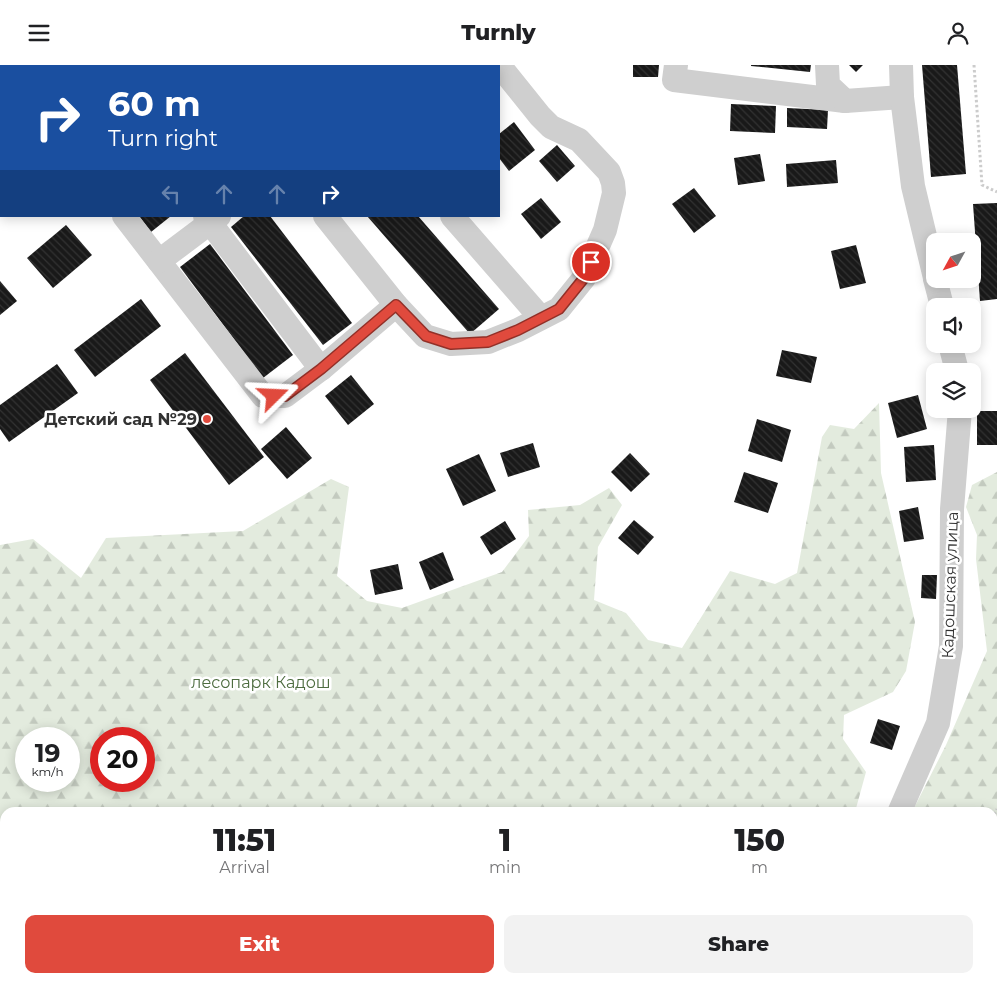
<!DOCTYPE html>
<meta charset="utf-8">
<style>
body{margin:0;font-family:Montserrat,sans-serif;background:#f2f2f2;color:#202124;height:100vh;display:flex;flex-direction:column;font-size:19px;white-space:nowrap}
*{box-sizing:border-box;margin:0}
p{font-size:16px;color:#757577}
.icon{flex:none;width:28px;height:28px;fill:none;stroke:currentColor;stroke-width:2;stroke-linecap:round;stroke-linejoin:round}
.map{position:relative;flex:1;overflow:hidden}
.sheet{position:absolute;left:0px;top:742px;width:998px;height:176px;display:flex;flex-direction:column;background:#fff;border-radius:15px 15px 0 0;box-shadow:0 2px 12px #0003}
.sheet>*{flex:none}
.banner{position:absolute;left:0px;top:0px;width:500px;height:152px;box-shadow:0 2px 12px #0003;background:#1a4fa0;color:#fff;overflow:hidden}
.needle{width:32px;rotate:230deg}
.fabs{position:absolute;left:926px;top:168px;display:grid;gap:10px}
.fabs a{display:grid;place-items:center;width:55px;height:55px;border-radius:10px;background:#fff;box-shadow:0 2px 12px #0003;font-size:25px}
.speed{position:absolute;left:15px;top:662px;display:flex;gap:10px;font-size:25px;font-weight:700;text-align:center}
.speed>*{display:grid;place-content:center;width:65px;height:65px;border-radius:50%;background:#fff;box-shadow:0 2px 12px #0003;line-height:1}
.speed small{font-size:12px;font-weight:400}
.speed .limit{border:8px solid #d22;background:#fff;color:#111}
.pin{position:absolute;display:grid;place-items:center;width:42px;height:42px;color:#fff;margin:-21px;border:2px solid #fff;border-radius:50%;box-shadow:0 1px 5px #0007}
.me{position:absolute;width:55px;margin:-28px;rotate:69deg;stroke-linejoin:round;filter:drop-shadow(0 0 4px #0008)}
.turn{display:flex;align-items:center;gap:18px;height:105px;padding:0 25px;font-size:22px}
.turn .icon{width:65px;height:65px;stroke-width:2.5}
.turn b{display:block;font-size:35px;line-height:42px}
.lanes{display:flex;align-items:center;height:48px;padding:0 25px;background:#0003;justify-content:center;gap:25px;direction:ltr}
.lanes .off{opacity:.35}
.eta{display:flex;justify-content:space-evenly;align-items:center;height:85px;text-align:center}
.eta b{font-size:30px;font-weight:800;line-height:35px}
.cta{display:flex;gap:10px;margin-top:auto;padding:10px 25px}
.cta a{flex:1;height:58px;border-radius:10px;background:#e04a3d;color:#fff;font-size:20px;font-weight:800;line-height:58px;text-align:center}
.cta a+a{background:#f2f2f2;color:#202124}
header{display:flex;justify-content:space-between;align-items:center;height:65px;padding:0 25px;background:#fff;font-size:22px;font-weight:800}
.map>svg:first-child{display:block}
.forest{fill:url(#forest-firs);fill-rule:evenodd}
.building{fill:url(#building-back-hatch)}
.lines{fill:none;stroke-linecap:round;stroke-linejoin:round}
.path{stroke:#ccc;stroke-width:3;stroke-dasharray:2.5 2.5;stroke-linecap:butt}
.minor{stroke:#cfcfcf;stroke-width:24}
.route-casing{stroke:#923028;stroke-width:12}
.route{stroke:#e04a3d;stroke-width:9}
.poi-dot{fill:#e04a3d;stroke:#fff;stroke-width:2}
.labels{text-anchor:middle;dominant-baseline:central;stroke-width:5;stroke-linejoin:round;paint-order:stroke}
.poi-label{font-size:16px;font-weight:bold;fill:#323232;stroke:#fff;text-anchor:end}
.street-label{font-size:16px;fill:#323232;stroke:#fff}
.park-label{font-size:16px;fill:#4e6d40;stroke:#fff}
</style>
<header><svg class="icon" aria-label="menu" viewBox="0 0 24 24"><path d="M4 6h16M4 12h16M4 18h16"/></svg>Turnly<svg class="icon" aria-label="person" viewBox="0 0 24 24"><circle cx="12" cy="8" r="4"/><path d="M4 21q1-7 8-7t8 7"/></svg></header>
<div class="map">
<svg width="997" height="918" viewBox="0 0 997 918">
<defs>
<pattern id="forest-firs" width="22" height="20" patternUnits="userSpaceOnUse" patternTransform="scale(1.25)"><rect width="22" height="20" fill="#e3ebde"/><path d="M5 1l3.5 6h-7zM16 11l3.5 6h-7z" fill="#c3cabf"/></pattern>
<pattern id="building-back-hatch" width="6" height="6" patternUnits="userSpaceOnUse" patternTransform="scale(1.25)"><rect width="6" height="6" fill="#191919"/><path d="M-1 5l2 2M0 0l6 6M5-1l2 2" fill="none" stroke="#323232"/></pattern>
</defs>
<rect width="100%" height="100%" fill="#fff"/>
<g class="forest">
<path d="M879 338 881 408 915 557 906 606 893 627 844 650 843 674 866 707 855 747 5 748V914H776L772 918H0V480L33 474 81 513 106 473 243 466 331 414 349 422 337 511 367 536 402 543 502 507 529 471 528 445 580 440 609 423 622 440 598 482 594 535 626 548 648 575 682 583 730 506 775 519 797 508 822 372 830 360 854 364ZM26 674H69V716H26ZM101 674H144V716H101Z"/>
<polygon points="997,407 997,918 859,918 861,914 992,914 992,748 912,747 946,680 987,586 976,494 977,470 966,442 972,420"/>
</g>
<g class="building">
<polygon points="633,0 659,0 658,12 633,12"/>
<polygon points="751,0 811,0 810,7 751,1"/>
<polygon points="849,0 863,0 856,7"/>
<polygon points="922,0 957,0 966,109 931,112"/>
<polygon points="731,39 776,41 775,68 730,66"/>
<polygon points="787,43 828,45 827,64 787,62"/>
<polygon points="514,57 535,85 509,106 499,93 499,69"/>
<polygon points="557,80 575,101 557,117 539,96"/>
<polygon points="760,89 765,116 738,120 734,93"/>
<polygon points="836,95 838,118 787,122 786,99"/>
<polygon points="694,123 716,151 694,168 672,139"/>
<polygon points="541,133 561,157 541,174 521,149"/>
<polygon points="997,138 997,234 980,236 973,139"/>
<polygon points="139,151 171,151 151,167"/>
<polygon points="244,151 270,151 352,258 323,280 231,162"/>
<polygon points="367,151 418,151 499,244 470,269"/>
<polygon points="66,160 92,190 53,223 27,193"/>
<polygon points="210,179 293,290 263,313 180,202"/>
<polygon points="856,180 866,218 840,224 831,186"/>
<polygon points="0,216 17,236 0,250"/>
<polygon points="141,234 161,261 95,312 74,285"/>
<polygon points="782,285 817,292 811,318 776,311"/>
<polygon points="185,288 264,392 229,420 150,315"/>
<polygon points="57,299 78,328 9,377 0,364 0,340"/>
<polygon points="351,310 374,339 348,360 325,331"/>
<polygon points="918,330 927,364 897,373 888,338"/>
<rect x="977" y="346" width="20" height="34"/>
<polygon points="757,354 791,365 782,397 748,386"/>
<polygon points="286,362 312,393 287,414 261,384"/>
<polygon points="533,378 540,402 508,412 500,388"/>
<polygon points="934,380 936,415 906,417 904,382"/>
<polygon points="630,388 650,409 631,427 611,407"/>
<polygon points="479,389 496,426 463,441 446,404"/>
<polygon points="744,407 778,418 768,448 734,437"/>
<polygon points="918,442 924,474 904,477 899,446"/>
<polygon points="634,455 654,472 638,490 618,473"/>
<polygon points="505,456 516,474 491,490 480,472"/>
<polygon points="443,487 454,515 430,525 419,497"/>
<polygon points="398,499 403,524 375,530 370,505"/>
<polygon points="922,510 937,510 936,534 921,533"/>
<polygon points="878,654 900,661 892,685 870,678"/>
</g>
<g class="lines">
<g class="path">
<polyline points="974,0 982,120 997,127"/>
<polyline points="992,754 997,744"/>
<polyline points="926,918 927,914"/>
</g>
<g class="minor">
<polyline points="92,0 93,1"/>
<polyline points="676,0 674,15 845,36"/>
<polyline points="827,0 828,20 845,36 902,32"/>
<polyline points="901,0 902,32 913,121 935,213"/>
<polyline points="62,1 64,0"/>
<polyline points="298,1 300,0"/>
<polyline points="0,41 1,40"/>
<polyline points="124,151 263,331 285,331 321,304 205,151"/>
<polyline points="325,151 396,240 425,271 451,279 488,277 518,265 559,244 584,213 605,165 614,128 613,118 609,107 579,75 551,62 540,51 499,0"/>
<polyline points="452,151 541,253"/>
<polyline points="159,196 219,151"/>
<polyline points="935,214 942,241"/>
<polyline points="950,279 957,306"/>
<polyline points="321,304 396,240"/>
<polyline points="899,748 938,658 951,581 952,444 960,344"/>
<polyline points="827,918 830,914"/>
</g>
</g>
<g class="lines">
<defs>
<polyline id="route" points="274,331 285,331 321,304 396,240 426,271 451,279 488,277 518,265 559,244 584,213 591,197"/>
</defs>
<use href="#route" class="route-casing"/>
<use href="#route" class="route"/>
</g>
<circle class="poi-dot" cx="207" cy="354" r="5"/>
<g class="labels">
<g class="poi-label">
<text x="197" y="354">Детский сад №29</text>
</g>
<g class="street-label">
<text transform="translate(950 520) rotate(-88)">Кадошская улица</text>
</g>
<g class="park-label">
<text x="261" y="617">лесопарк Кадош</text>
</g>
</g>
</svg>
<div class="fabs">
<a><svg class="needle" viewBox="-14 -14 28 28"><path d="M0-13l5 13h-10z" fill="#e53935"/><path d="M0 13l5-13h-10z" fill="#757577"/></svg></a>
<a><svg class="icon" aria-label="sound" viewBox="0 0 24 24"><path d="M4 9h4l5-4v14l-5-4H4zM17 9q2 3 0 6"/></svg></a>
<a><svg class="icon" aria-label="layers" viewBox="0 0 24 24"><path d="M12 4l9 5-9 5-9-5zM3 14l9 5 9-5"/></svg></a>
</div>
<div class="speed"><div>19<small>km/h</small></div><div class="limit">20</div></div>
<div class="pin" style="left:591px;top:197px;background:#d93025"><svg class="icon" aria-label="arrive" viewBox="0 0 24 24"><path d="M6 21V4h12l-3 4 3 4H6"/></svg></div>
<svg class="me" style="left:274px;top:331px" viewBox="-20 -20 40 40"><path d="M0-17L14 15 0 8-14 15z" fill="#e04a3d" stroke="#fff" stroke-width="4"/></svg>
<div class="banner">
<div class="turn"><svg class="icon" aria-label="right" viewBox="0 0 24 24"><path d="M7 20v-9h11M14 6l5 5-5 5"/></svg><div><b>60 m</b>Turn right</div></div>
<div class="lanes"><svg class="icon off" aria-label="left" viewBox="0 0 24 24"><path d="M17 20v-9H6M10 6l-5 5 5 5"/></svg><svg class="icon off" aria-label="ahead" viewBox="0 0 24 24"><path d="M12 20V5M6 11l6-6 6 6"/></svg><svg class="icon off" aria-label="ahead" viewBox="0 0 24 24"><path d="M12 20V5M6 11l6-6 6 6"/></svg><svg class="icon" aria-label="right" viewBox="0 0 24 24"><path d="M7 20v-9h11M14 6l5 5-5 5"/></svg></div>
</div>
<section class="sheet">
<div class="eta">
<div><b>11:51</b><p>Arrival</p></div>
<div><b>1</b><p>min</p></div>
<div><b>150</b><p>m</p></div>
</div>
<div class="cta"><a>Exit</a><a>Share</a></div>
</section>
</div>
